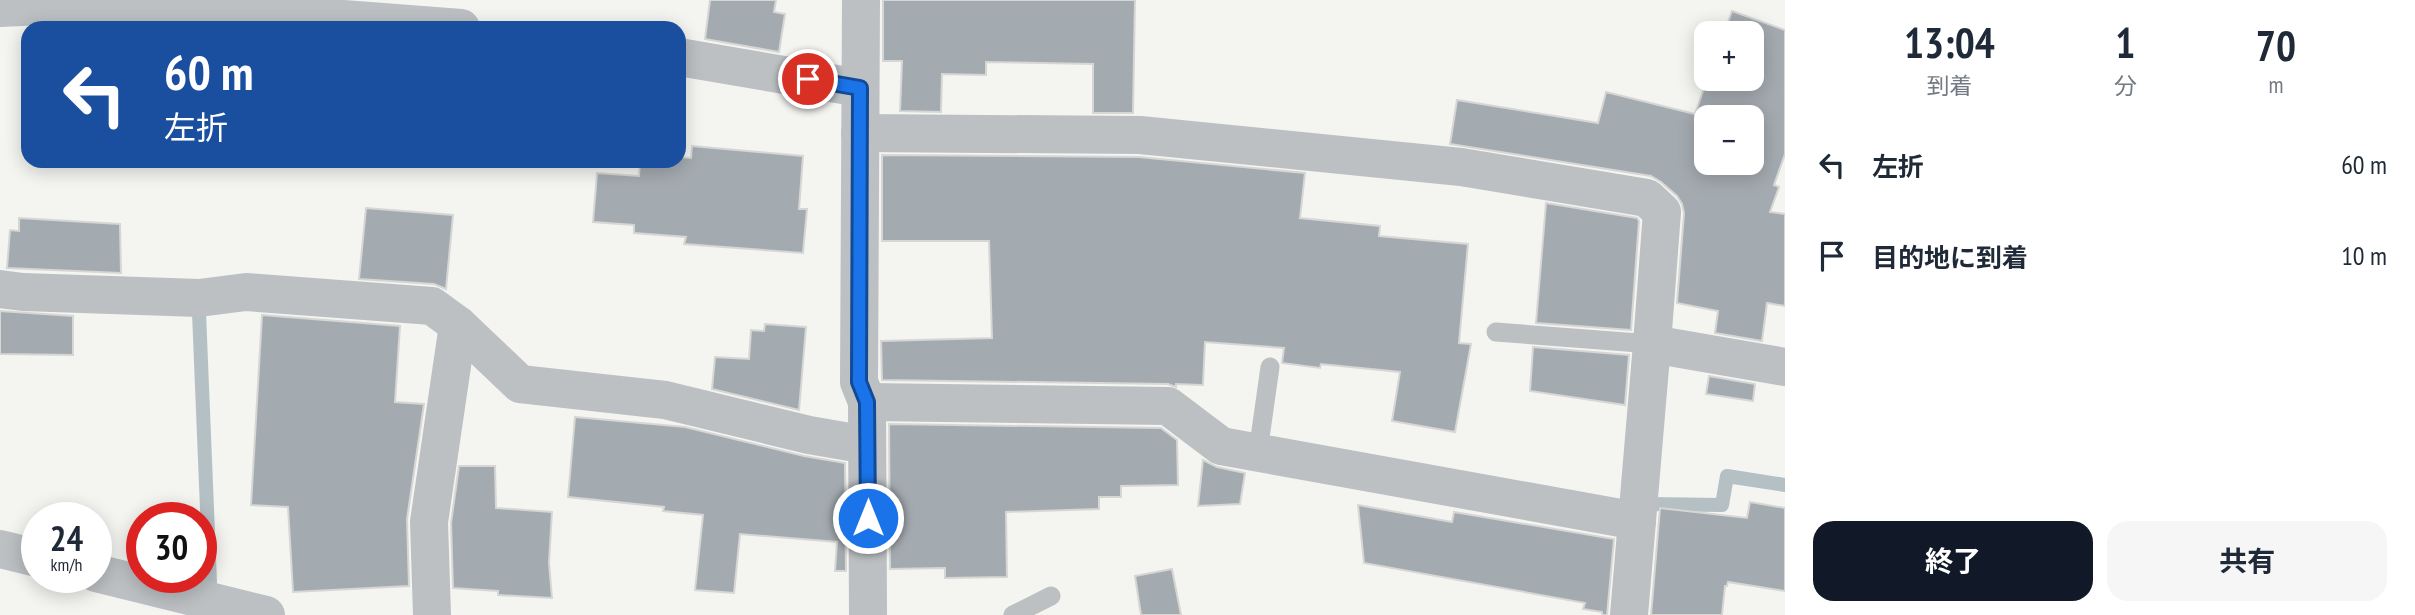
<!DOCTYPE html>
<html lang="ja">
<meta charset="utf-8">
<style>
body{margin:0;font-family:"PT Sans Narrow","Noto Sans JP",sans-serif;background:#f6f6f7;color:#1f2937;height:100vh;display:flex;flex-direction:column;font-size:26px;white-space:nowrap}
*{box-sizing:border-box;margin:0}
p{font-size:23px;color:#747a83}
.icon{flex:none;width:38px;height:38px;fill:none;stroke:currentColor;stroke-width:2;stroke-linecap:round;stroke-linejoin:round}
.map{position:relative;flex:1;overflow:hidden}
.side{display:flex;flex-direction:column;background:#fff;width:630px}
.side>*{flex:none}
.hud{position:absolute;left:21px;top:21px;width:665px;height:147px;border-radius:21px;box-shadow:0 4px 18px #0003;background:#1a4fa0;color:#fff;overflow:hidden}
.buttons{position:absolute;left:1694px;top:21px;display:grid;gap:14px}
.buttons a{display:grid;place-items:center;width:70px;height:70px;border-radius:14px;background:#fff;box-shadow:0 4px 18px #0003;font-size:35px}
.speed{position:absolute;left:21px;top:502px;display:flex;gap:14px;font-size:35px;font-weight:700;text-align:center}
.speed>*{display:grid;place-content:center;width:91px;height:91px;border-radius:50%;background:#fff;box-shadow:0 4px 18px #0003;line-height:1}
.speed small{font-size:18px;font-weight:400}
.speed .limit{border:10px solid #d22;background:#fff;color:#111}
.pin{position:absolute;display:grid;place-items:center;width:60px;height:60px;color:#fff;margin:-30px;border:4px solid #fff;border-radius:50%;box-shadow:0 2px 7px #0007}
.me{position:absolute;width:77px;margin:-38px;rotate:0deg;stroke-linejoin:round;filter:drop-shadow(0 0 5px #0008)}
.turn{display:flex;align-items:center;gap:24px;height:147px;padding:0 28px;font-size:32px}
.turn .icon{width:91px;height:91px;stroke-width:2.5}
.turn b{display:block;font-size:49px;line-height:60px}
.eta{display:flex;justify-content:space-evenly;align-items:center;height:119px;text-align:center}
.eta b{font-size:42px;font-weight:700;line-height:49px}
.primary-button{display:flex;gap:14px;margin-top:auto;padding:14px 28px}
.primary-button a{flex:1;height:80px;border-radius:21px;background:#111827;color:#fff;font-size:28px;font-weight:700;line-height:80px;text-align:center}
.primary-button a+a{background:#f6f6f7;color:#1f2937}
ul{padding:0;list-style:none}
li{display:flex;align-items:center;gap:21px;height:91px;padding:0 28px}
li div{flex:1}
li b{display:block;font-size:26px}
li em{font-style:normal}
main{display:flex;flex:1;min-height:0}
.map>svg:first-child{display:block}
.lines{fill:none;stroke-linecap:round;stroke-linejoin:round}
.stream{stroke:#b5c0c4;stroke-width:14}
.building{fill:#a4abb0;stroke:#d6d6d4;stroke-width:2;fill-rule:evenodd}
.lane{stroke:#bcc0c3;stroke-width:19}
.street{stroke:#bcc0c3;stroke-width:38}
.route-casing{stroke:#114b97;stroke-width:18}
.route{stroke:#1a73e8;stroke-width:12}
</style>
<main>
<div class="map">
<svg width="1785" height="615" viewBox="0 0 1785 615">
<rect width="100%" height="100%" fill="#f4f4f1"/>
<g class="lines">
<g class="stream">
<polyline points="199,313 210,582"/>
<polyline points="1648,504 1722,505 1727,476 1785,485"/>
</g>
</g>
<g class="building">
<polygon points="710,0 776,0 774,12 785,14 779,52 705,39"/>
<polygon points="883,0 1135,0 1133,113 1093,113 1093,64 986,62 986,75 942,74 941,112 900,111 902,61 883,61"/>
<path d="M1732 11 1785 30V154L1774 185 1779 187 1770 212 1785 214V306L1767 303 1762 341 1715 333 1718 311 1677 303 1684 213 1682 204 1677 196 1661 182 1651 176 1450 144 1457 100 1598 123 1606 92 1695 114 1707 79H1752V33H1724ZM1706 117H1752V163H1706Z"/>
<polygon points="692,146 803,156 799,209 807,209 803,253 684,244 686,237 634,233 634,225 593,222 597,173 639,176 640,161 679,161 679,157 691,158"/>
<polygon points="882,155 1139,157 1305,173 1300,218 1380,226 1379,236 1468,244 1459,343 1471,344 1455,432 1392,421 1400,372 1321,364 1320,368 1282,363 1284,348 1205,342 1203,385 1176,384 1176,387 1168,384 882,380 881,341 992,338 989,241 882,241"/>
<polygon points="1546,203 1637,218 1639,221 1631,330 1536,323"/>
<polygon points="366,208 453,215 446,289 434,284 359,279"/>
<polygon points="19,218 120,224 121,273 7,268 10,230 19,231"/>
<polygon points="0,311 73,316 73,355 0,354"/>
<polygon points="262,315 400,326 395,402 424,404 407,519 409,586 293,592 288,507 251,505"/>
<polygon points="765,324 806,327 799,410 712,389 715,357 749,359 751,330 764,331"/>
<polygon points="1533,347 1629,355 1625,405 1530,391"/>
<polygon points="1709,376 1755,384 1753,401 1706,394"/>
<polygon points="575,417 685,427 804,456 845,463 846,571 835,571 837,542 740,534 734,593 695,590 703,515 663,511 664,507 568,497"/>
<polygon points="889,424 1161,428 1177,440 1178,485 1121,486 1121,497 1099,497 1099,509 1006,512 1007,577 945,578 945,568 890,569"/>
<polygon points="1203,460 1217,467 1245,473 1240,504 1198,506"/>
<polygon points="459,466 495,466 496,508 552,512 549,563 552,598 498,595 498,591 453,588 451,523"/>
<polygon points="1750,502 1785,508 1785,591 1728,582 1727,586 1725,586 1722,615 1651,615 1660,508 1747,518"/>
<polygon points="1358,505 1452,522 1454,512 1614,539 1607,615 1602,615 1602,612 1583,609 1585,603 1364,563"/>
<polygon points="1172,569 1181,615 1141,615 1135,576"/>
</g>
<g class="lines">
<g class="lane">
<polyline points="1496,332 1652,344"/>
<polyline points="1258,452 1270,367"/>
<polyline points="1013,615 1051,596"/>
</g>
<g class="street">
<polyline points="861,0 859,382 867,402 868,615"/>
<polyline points="0,8 111,3 175,6 461,28"/>
<polyline points="679,57 860,88"/>
<polyline points="860,133 1140,135 1461,167 1647,198 1662,212 1652,344"/>
<polyline points="0,289 23,292 199,298 246,292 432,306 458,325 520,384 665,400 809,435 867,445"/>
<polyline points="867,402 1168,406 1221,446 1637,521"/>
<polyline points="0,549 37,558"/>
<polyline points="96,573 266,615"/>
<polyline points="432,615 429,522 458,325"/>
<polyline points="1629,615 1652,344 1785,367"/>
</g>
</g>
<g class="lines">
<defs>
<polyline id="route" points="808,79 860,88 859,382 867,402 868,518"/>
</defs>
<use href="#route" class="route-casing"/>
<use href="#route" class="route"/>
</g>
</svg>
<div class="buttons">
<a>+</a>
<a>−</a>
</div>
<div class="speed"><div>24<small>km/h</small></div><div class="limit">30</div></div>
<div class="pin" style="left:808px;top:79px;background:#d93025"><svg class="icon" aria-label="arrive" viewBox="0 0 24 24"><path d="M6 21V4h12l-3 4 3 4H6"/></svg></div>
<svg class="me" style="left:868px;top:518px" viewBox="-20 -20 40 40"><circle r="17" fill="#1a73e8" stroke="#fff" stroke-width="3"/><path d="M0-11L8 9 0 5-8 9z" fill="#fff"/></svg>
<div class="hud">
<div class="turn"><svg class="icon" aria-label="left" viewBox="0 0 24 24"><path d="M17 20v-9H6M10 6l-5 5 5 5"/></svg><div><b>60 m</b>左折</div></div>
</div>
</div>
<section class="side">
<div class="eta">
<div><b>13:04</b><p>到着</p></div>
<div><b>1</b><p>分</p></div>
<div><b>70</b><p>m</p></div>
</div>
<ul>
<li><svg class="icon" aria-label="left" viewBox="0 0 24 24"><path d="M17 20v-9H6M10 6l-5 5 5 5"/></svg><div><b>左折</b></div><em>60 m</em></li>
<li><svg class="icon" aria-label="arrive" viewBox="0 0 24 24"><path d="M6 21V4h12l-3 4 3 4H6"/></svg><div><b>目的地に到着</b></div><em>10 m</em></li>
</ul>
<div class="primary-button"><a>終了</a><a>共有</a></div>
</section>
</main>
